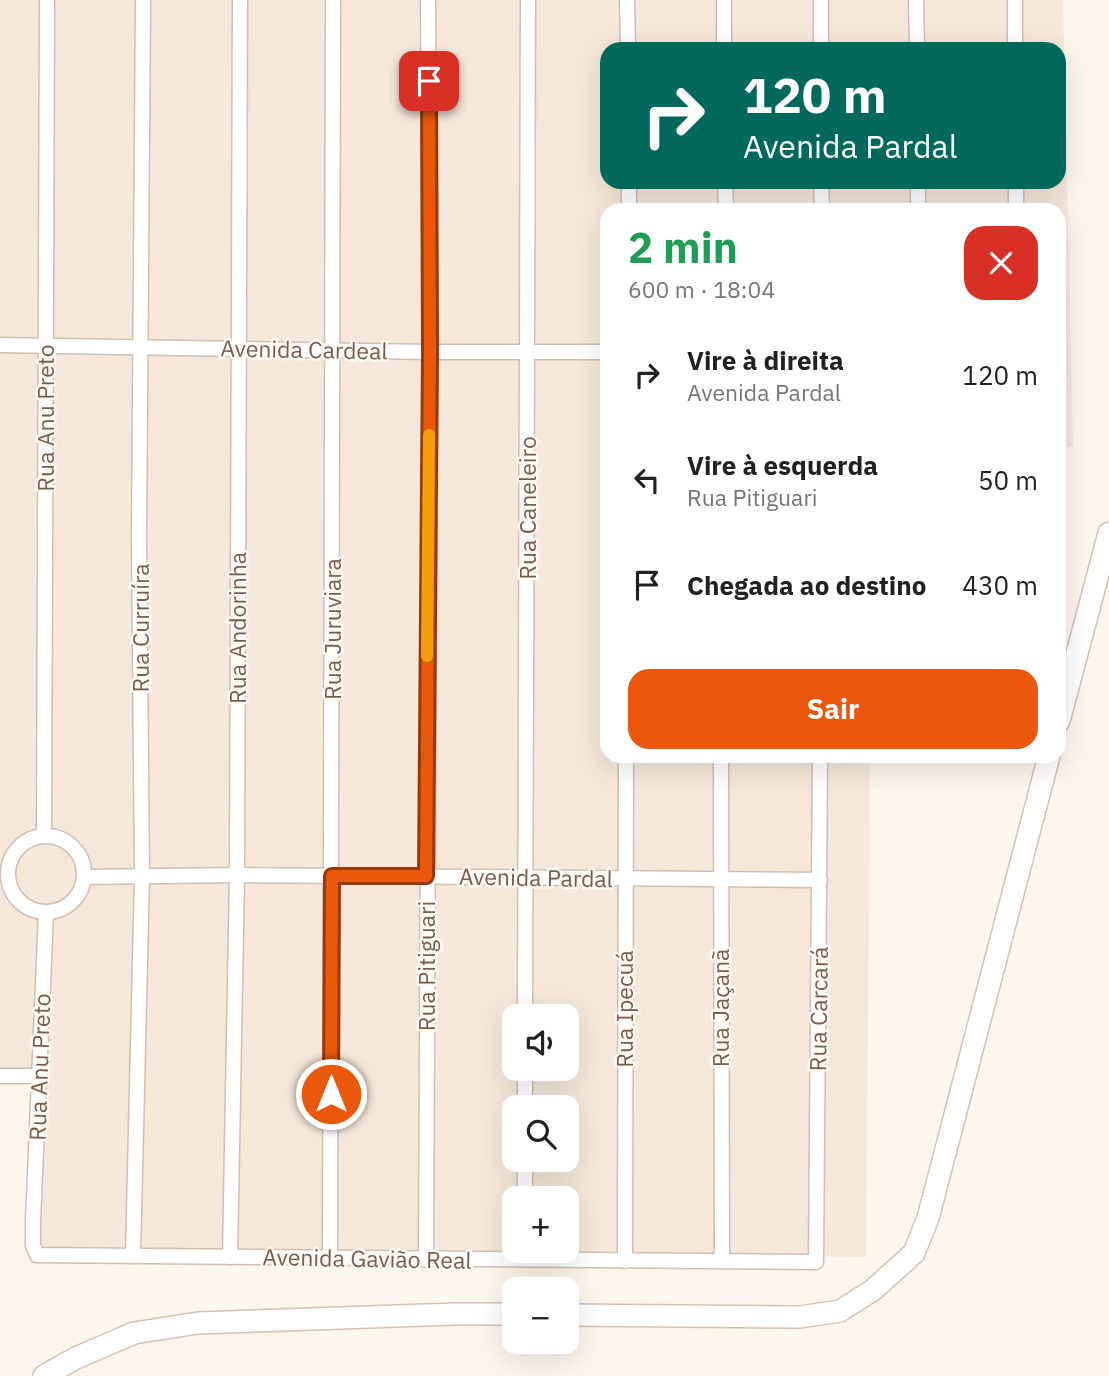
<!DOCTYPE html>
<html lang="pt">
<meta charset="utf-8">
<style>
body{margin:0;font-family:"IBM Plex Sans",sans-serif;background:#f6f6f6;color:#202124;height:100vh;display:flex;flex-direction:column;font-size:26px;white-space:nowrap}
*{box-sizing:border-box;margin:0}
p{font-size:23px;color:#757577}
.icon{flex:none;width:38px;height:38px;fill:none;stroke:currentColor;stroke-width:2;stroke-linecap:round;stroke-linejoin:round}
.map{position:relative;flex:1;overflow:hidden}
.sheet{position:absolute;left:600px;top:203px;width:466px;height:560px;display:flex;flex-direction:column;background:#fff;border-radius:21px;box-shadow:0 7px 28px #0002}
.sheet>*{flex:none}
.guide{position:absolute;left:600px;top:42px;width:466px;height:147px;border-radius:21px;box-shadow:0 7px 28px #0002;background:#00695c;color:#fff;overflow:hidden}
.fabs{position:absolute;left:502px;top:1004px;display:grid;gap:14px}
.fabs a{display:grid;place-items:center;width:77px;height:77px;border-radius:14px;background:#fff;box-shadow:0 7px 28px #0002;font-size:35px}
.pin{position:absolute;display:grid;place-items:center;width:60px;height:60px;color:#fff;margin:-30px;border-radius:14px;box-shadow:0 4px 10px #0006}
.me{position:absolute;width:77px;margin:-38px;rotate:0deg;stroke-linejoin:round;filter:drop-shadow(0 0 5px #0008)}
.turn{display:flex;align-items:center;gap:24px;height:147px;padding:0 28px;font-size:32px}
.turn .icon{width:91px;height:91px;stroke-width:2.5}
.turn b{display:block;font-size:49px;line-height:60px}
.round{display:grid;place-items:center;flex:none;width:74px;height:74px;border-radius:21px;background:#f6f6f6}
.summary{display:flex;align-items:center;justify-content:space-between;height:119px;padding:0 28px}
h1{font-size:42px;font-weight:800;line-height:52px;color:#1e9e55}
.action{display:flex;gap:14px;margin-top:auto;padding:14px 28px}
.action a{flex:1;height:80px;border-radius:21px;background:#ea580c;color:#fff;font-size:28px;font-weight:800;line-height:80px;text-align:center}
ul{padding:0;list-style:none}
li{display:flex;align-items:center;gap:21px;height:105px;padding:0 28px}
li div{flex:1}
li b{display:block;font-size:26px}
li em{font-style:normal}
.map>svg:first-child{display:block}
.residential{fill:#f5e8da;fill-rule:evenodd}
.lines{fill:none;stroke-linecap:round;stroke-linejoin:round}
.street-casing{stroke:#d1beb0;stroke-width:17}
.secondary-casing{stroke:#d6c0b0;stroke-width:24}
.street{stroke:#fff;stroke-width:14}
.secondary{stroke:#fff;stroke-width:21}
.route-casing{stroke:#983908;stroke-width:18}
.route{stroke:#ea580c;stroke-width:12}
.slow{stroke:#f59e0b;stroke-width:12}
.labels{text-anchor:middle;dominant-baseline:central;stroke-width:5;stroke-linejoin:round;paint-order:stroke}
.street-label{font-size:23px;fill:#7a5c4d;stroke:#fffaf3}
</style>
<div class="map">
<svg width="1109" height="1376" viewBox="0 0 1109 1376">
<rect width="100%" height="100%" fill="#fdf6ec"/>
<path class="residential" d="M0 0H1063L1073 447H1059V210H607V756H870L866 1257 37 1249 39 1074 0 1073ZM607 49H1059V182H607ZM514 1017H567V1069H514ZM514 1108H567V1160H514ZM514 1199H567V1251H514Z"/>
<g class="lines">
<defs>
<g id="street">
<polyline points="627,0 628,49"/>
<polyline points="724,0 724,49"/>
<polyline points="821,0 821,49"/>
<polyline points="916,0 917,49"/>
<polyline points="1015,0 1015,49"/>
<polyline points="629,182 629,210"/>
<polyline points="725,182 726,210"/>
<polyline points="821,182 822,210"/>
<polyline points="918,182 918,210"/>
<polyline points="1016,182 1016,210"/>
<polyline points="0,345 430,352 607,352"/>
<polyline points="721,756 722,1260"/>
<polyline points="44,835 47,0"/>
<circle cx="46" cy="874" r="38"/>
<polyline points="85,877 237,875 820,880"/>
<polyline points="46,913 33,1221 33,1245 37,1255 816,1262 820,756"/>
<polyline points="525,1017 528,0"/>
<polyline points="0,1076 38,1076"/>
<polyline points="525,1108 525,1069"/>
<polyline points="525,1199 525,1160"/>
<polyline points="133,1256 142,876 139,537 143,0"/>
<polyline points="230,1257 237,875 240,0"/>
<polyline points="330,1257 333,0"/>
<polyline points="426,1260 430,352 428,0"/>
<polyline points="625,1261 626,756"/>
</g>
<g id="secondary">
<polyline points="1059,721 1109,533"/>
<polyline points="567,1315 800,1317 840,1311 873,1290 914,1253 928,1218 1049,756"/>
<polyline points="44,1376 76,1358 134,1333 198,1323 455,1314 514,1314"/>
</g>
</defs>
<use href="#street" class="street-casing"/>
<use href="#secondary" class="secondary-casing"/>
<use href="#street" class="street"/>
<use href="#secondary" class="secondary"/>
</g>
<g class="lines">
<defs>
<polyline id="route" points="331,1094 332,876 426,876 430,352 429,81"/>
</defs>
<use href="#route" class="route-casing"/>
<use href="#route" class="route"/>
<polyline class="slow" points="427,656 429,435"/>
</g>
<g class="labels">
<g class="street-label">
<text transform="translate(304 349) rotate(1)">Avenida Cardeal</text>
<text transform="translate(45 418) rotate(-90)">Rua Anu Preto</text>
<text transform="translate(527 508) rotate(-90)">Rua Caneleiro</text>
<text transform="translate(140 628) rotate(-90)">Rua Curruíra</text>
<text transform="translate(237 628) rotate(-90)">Rua Andorinha</text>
<text transform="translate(332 629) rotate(-90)">Rua Juruviara</text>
<text transform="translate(536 877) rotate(1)">Avenida Pardal</text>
<text transform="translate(426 966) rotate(-90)">Rua Pitiguari</text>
<text transform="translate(720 1008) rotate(-90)">Rua Jaçanã</text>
<text transform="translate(624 1009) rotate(-90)">Rua Ipecuá</text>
<text transform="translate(818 1009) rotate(-89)">Rua Carcará</text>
<text transform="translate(39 1067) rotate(-88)">Rua Anu Preto</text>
<text transform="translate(367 1258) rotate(1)">Avenida Gavião Real</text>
</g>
</g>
</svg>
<div class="fabs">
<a><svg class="icon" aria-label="sound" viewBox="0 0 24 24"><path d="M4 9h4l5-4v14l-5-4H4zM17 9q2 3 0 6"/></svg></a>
<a><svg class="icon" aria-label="search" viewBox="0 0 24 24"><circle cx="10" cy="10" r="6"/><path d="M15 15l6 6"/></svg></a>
<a>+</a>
<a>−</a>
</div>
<div class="pin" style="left:429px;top:81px;background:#d93025"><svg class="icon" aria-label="arrive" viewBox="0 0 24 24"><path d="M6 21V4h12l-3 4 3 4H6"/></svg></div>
<svg class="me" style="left:331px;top:1094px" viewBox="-20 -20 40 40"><circle r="17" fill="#ea580c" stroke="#fff" stroke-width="3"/><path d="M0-11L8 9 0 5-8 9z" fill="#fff"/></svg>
<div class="guide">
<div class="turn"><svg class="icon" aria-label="right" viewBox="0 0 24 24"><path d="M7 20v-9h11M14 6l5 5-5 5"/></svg><div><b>120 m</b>Avenida Pardal</div></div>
</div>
<section class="sheet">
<div class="summary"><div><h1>2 min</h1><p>600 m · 18:04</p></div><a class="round" style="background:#d93025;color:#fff"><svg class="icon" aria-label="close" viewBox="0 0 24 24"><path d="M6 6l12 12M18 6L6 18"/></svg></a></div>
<ul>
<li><svg class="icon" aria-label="right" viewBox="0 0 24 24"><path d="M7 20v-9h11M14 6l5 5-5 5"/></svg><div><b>Vire à direita</b><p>Avenida Pardal</p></div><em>120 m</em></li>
<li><svg class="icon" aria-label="left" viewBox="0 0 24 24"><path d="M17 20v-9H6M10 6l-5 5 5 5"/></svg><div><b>Vire à esquerda</b><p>Rua Pitiguari</p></div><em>50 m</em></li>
<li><svg class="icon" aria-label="arrive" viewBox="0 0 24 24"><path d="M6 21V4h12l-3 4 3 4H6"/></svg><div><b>Chegada ao destino</b></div><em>430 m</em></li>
</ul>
<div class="action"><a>Sair</a></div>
</section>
</div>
